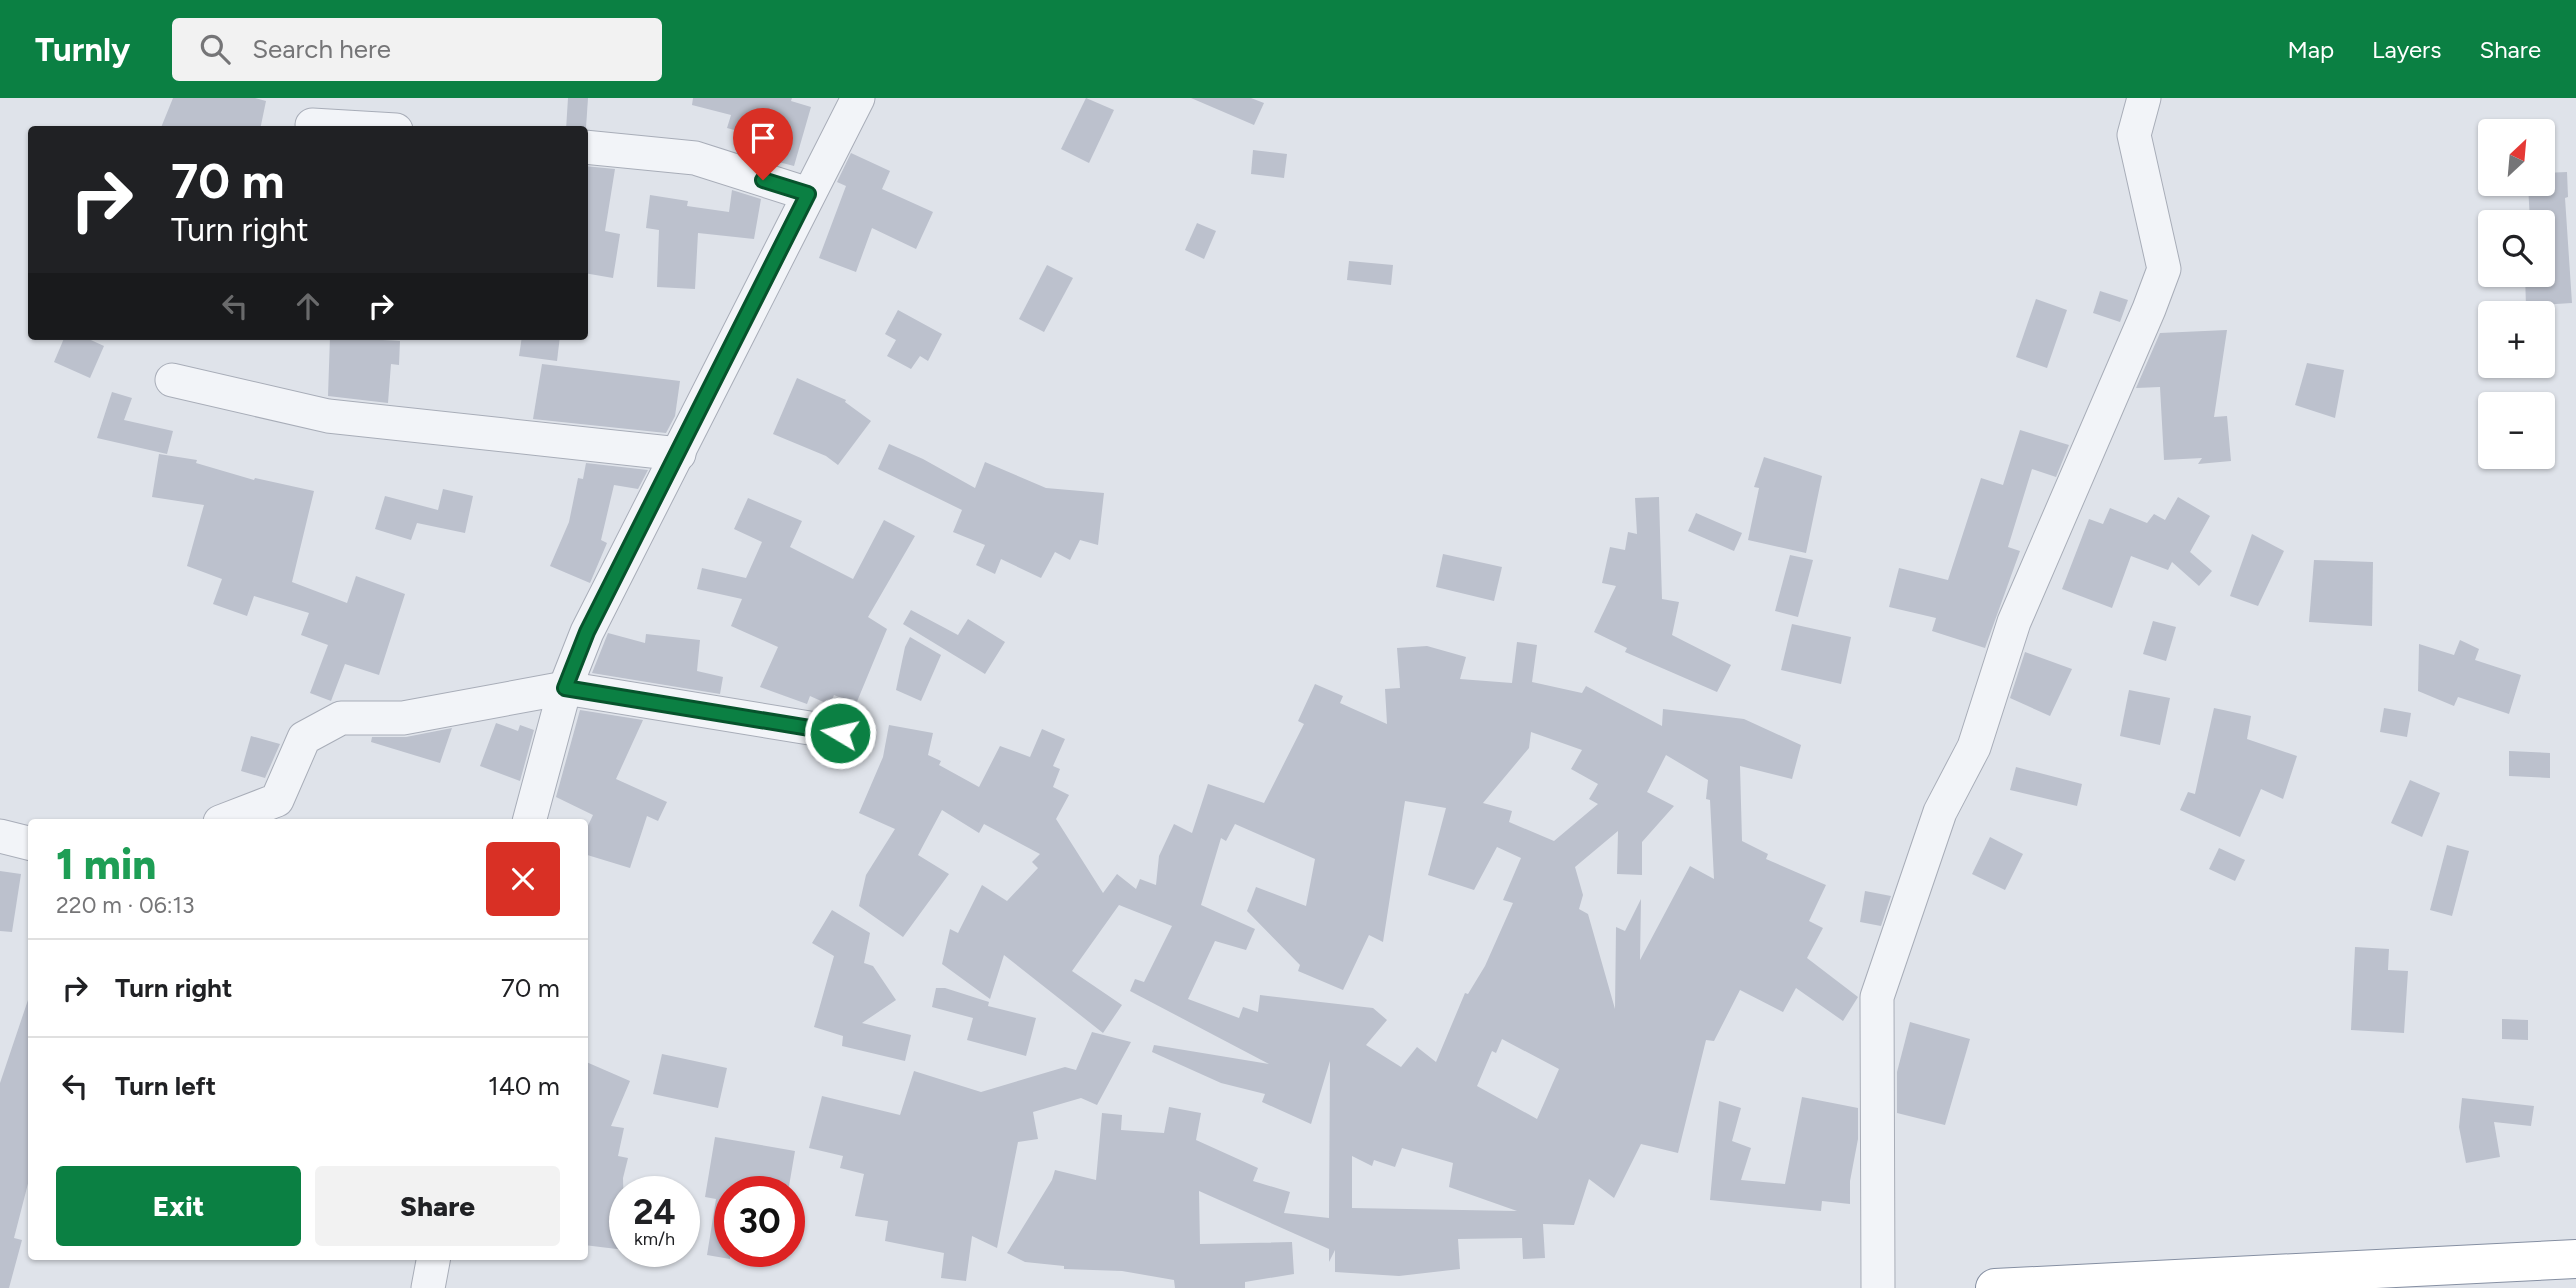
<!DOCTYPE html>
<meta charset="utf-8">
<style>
body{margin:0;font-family:Figtree,sans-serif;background:#f2f2f2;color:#202124;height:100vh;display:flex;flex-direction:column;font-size:26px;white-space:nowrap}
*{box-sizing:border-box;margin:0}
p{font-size:23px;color:#757577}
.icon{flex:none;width:38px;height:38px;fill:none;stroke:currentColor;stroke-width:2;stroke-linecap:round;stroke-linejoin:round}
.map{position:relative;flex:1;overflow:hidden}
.sheet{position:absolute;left:28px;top:721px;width:560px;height:441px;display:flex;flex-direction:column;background:#fff;border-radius:7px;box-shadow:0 2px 5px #0004}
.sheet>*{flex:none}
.hud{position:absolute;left:28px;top:28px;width:560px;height:214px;border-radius:7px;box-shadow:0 2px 5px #0004;background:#202124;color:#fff;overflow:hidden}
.needle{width:46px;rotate:26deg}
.buttons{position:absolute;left:2478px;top:21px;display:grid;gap:14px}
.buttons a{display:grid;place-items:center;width:77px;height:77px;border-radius:7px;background:#fff;box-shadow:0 2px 5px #0004;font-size:35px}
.speed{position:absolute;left:609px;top:1078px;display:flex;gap:14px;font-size:35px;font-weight:700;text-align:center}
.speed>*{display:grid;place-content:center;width:91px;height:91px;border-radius:50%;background:#fff;box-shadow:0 2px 5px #0004;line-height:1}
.speed small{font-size:18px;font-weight:400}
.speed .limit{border:10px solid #d22;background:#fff;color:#111}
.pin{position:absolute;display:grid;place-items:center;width:60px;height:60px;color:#fff;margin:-72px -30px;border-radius:50% 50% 50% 0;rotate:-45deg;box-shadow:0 0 7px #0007}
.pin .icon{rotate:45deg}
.me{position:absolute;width:77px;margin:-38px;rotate:279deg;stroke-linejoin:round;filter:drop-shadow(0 0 5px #0008)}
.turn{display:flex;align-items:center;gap:24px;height:147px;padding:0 28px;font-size:32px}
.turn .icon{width:91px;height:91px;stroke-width:2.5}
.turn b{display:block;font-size:49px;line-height:60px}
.lanes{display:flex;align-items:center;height:66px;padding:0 28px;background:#0003;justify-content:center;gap:35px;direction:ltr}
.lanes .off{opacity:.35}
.round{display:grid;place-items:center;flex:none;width:74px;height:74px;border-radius:7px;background:#f2f2f2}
.head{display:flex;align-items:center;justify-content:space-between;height:119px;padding:0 28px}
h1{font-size:42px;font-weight:800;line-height:52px;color:#1e9e55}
.primary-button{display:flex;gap:14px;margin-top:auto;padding:14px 28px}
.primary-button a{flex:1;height:80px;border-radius:7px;background:#0b8043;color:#fff;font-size:28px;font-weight:800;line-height:80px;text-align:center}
.primary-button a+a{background:#f2f2f2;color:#202124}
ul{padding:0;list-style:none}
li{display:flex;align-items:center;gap:21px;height:98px;padding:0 28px;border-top:2px solid #e0e0e0}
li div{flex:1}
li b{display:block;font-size:26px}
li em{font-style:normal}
header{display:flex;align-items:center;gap:42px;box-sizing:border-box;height:98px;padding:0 35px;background:#0b8043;color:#fff}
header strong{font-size:33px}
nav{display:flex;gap:38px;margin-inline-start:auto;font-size:24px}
.search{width:490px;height:63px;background:#f2f2f2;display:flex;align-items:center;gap:18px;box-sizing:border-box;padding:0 24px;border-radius:7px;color:#757577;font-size:26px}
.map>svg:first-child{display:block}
.building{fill:#bcc1cd;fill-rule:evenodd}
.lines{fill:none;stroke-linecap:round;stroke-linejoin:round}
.minor-casing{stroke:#a8adb8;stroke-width:35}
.highway-casing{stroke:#858fa2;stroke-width:40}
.minor{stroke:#f2f4f8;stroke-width:33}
.highway{stroke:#fff;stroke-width:38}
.route-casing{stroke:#07532c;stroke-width:18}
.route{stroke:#0b8043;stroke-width:12}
</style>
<header>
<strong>Turnly</strong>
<div class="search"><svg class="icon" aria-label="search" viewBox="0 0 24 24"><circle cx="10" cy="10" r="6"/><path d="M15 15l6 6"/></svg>Search here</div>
<nav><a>Map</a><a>Layers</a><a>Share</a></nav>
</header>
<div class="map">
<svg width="2576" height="1190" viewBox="0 0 2576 1190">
<rect width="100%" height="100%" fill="#dfe3ea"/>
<g class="building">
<polygon points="173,0 255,0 266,3 260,32 160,32"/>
<polygon points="568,0 588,0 586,30 566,32"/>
<polygon points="693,0 792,0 791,3 811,9 794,68 744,55 749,36 727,30 731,17 692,7"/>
<polygon points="1086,0 1114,12 1089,65 1061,51"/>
<polygon points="1191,0 1251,0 1264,5 1254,27"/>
<polygon points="1253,52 1287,56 1284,80 1251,76"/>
<polygon points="851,55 890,73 882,91 933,114 916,151 872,130 856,174 819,160 846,88 837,84"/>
<polygon points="584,68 615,71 605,133 620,136 613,180 584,175"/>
<polygon points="2567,74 2568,99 2565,100 2572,205 2526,208 2525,177 2543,177 2543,124 2530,124 2528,86 2543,86 2543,75"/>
<polygon points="732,92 761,101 754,141 698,135 695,191 657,189 659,132 646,130 650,97 688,103 687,108 729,114"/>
<polygon points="1197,125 1216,133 1204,161 1185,152"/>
<polygon points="1349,163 1393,167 1391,187 1347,182"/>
<polygon points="1047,167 1073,180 1044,234 1019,221"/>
<polygon points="2100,193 2128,202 2120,224 2093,215"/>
<polygon points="2036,201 2067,212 2047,270 2016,259"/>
<polygon points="898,212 942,236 928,263 920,258 911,271 887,258 896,242 885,236"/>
<polygon points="2227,232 2214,319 2227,318 2231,363 2198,366 2202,360 2164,362 2160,289 2136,290 2160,235"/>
<polygon points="65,238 82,238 104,248 90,280 54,264"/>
<polygon points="522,238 560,238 557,263 519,258"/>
<polygon points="330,239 400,243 399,267 391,266 388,305 328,298"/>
<polygon points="2307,265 2344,272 2335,320 2295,307"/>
<polygon points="542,266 680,283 675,318 666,335 533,321"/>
<polygon points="797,280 846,302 845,304 871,323 838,367 826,358 773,336"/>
<polygon points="112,294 132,300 124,322 173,333 167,356 97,340"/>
<polygon points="2020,332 2069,347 2056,379 2032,371 2008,449 2020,453 1985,550 1932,533 1936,520 1889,509 1899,470 1948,482 1981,380 2003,387"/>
<polygon points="889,346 923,361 975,390 985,364 1046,390 1104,395 1098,447 1080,442 1070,462 1055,454 1041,480 1001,461 995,476 976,467 985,447 953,434 962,412 878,371"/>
<polygon points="159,356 197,362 196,365 254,382 255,380 314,393 292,484 347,505 356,478 405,496 379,577 345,566 331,603 310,595 328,547 301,537 309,515 254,498 247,518 213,506 222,481 187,468 204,407 152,399"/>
<polygon points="1764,359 1822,378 1806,455 1748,442 1759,390 1754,389"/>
<polygon points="586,365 648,372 638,391 614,387 601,442 607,445 590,485 550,468 569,424 578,380 583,381"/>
<polygon points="443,391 473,398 465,435 417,425 411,442 375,431 385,398 438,412"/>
<polygon points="1659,399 1662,501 1679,504 1672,537 1731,567 1717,594 1625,554 1627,550 1594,534 1616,488 1602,485 1610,449 1625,452 1628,434 1637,436 1635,400"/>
<polygon points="2178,399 2210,418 2190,454 2212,473 2199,488 2172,464 2168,472 2131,458 2112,510 2062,491 2089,421 2103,426 2110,410 2147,425 2154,416 2165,422"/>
<polygon points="748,400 802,423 790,449 853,481 884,422 915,438 868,519 887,531 856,606 834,597 830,607 810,598 807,606 760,589 778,549 731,528 742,501 697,491 702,470 746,480 762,444 734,431"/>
<polygon points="1696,415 1742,435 1734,453 1688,433"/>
<polygon points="2252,436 2284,453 2258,508 2230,498"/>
<polygon points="1443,456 1502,469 1494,503 1436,489"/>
<polygon points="1790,457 1813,462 1798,519 1775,513"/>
<polygon points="2314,462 2373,464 2372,528 2309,524"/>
<polygon points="911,512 958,537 968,521 1005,544 985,576 903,526"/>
<polygon points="2153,523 2176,529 2166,563 2143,556"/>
<polygon points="1792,526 1851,539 1841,586 1781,572"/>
<polygon points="608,535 645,545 646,536 700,542 697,573 723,579 720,596 592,575"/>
<polygon points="910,539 941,557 921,603 896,592 905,549"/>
<polygon points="2460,542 2479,551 2475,562 2521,577 2509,616 2458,599 2454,608 2418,593 2419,546 2454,557"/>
<path d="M1517 544 1537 547 1532 584 1582 595 1586 588 1662 628 1663 611 1744 621 1801 647 1792 681 1740 668 1742 743 1768 756 1766 761 1826 787 1809 823 1823 830 1807 860 1858 899 1843 923 1796 890 1783 914 1740 892 1714 943 1706 942 1678 1055 1641 1046 1614 1100 1589 1081 1574 1127 1543 1126 1545 1160 1523 1161 1522 1140 1458 1141 1460 1171 1399 1178 1335 1174V1152L1329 1164V1151L1199 1093 1200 1146 1292 1144 1294 1176 1245 1184V1190H1175L1174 1182 1122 1173 1064 1171V1168L1025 1164 1007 1155 1052 1082 1055 1072 1096 1082 1102 1015 1122 1017 1121 1032 1164 1035 1169 1009 1201 1015 1196 1042 1258 1070 1253 1083 1290 1094 1284 1115 1329 1120 1330 963 1311 1026 1262 1004 1265 996 1221 985 1152 954 1154 947 1269 966 1130 893 1135 881 1144 884 1172 828 1119 807 1072 873 1122 907 1103 935 1004 857 990 901 942 866 950 831 958 835 982 787 1007 803 1038 770 1032 764 1040 756 984 726 979 735 942 712 918 757 949 776 903 839 859 808 866 777 895 731 859 715 883 659 889 627 933 635 928 657 941 663 939 667 979 689 1000 648 1030 659 1042 631 1065 641 1053 668 1060 671 1053 689 1069 697 1056 721 1103 795 1117 776 1136 791 1140 781 1156 787 1159 758 1174 726 1192 735 1208 686 1264 705 1304 626 1298 623 1315 586 1343 598 1340 605 1387 626 1385 591 1400 590 1397 550 1427 548 1466 559 1460 581 1512 585ZM1531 634 1582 652 1571 671 1598 686 1589 701 1598 706 1554 743 1509 724 1512 713 1483 705 1529 650ZM1666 657 1708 682 1706 701 1710 702 1714 781 1690 768 1640 862 1641 801 1625 833 1616 829 1615 911 1588 816 1579 811 1583 797 1575 769 1618 733 1617 776 1642 777V744L1674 708 1647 694ZM1405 703 1446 710 1428 777 1474 792 1497 749 1521 760 1503 802 1513 805 1485 868 1468 896 1465 895 1436 964 1417 949 1401 969 1366 947 1387 922 1373 910 1260 897 1258 914 1243 909 1239 920 1188 901 1215 843 1246 852 1255 831 1201 807 1221 740 1226 743 1235 726 1315 761 1306 808 1256 789 1247 813 1300 867 1298 873 1343 892 1369 837 1383 844ZM1502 941 1559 971 1537 1021 1477 988 1492 953 1496 955ZM1402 1050 1453 1065 1449 1089 1517 1113 1352 1110V1058L1372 1068 1374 1062 1395 1069Z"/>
<polygon points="2025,554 2072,571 2050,618 2010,600"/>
<polygon points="2129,592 2170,600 2160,647 2120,638"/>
<polygon points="2214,610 2251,618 2247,641 2297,658 2283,701 2261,691 2240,739 2180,712 2188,694 2195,696"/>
<polygon points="2384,610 2411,615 2407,639 2380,634"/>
<polygon points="580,612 643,622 616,681 667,704 658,723 647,718 630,770 584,756 584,736 593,717 556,699"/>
<polygon points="496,625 518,633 520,627 534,632 520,683 480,668"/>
<polygon points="452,630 440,665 371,644 372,639 406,639"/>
<polygon points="251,638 280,646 265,680 241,673"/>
<polygon points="2509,653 2550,655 2550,680 2509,678"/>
<polygon points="2016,669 2082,686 2077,708 2010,692"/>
<polygon points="2410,682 2440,695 2422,739 2391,725"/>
<polygon points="1990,739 2023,756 2005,792 1972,776"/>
<polygon points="2447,747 2469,753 2452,818 2430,812"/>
<polygon points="2219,750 2245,762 2235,783 2209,771"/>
<polygon points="0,773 21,776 12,834 0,833"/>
<polygon points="1865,793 1891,798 1881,828 1860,824"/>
<polygon points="832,812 870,835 864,865 873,868 896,902 862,925 911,937 905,963 842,948 843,938 814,929 834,858 812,845"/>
<polygon points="2355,849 2389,851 2388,872 2408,873 2404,935 2351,932"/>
<polygon points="936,890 945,890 989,904 988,908 1036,920 1026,958 967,942 973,920 932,909"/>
<polygon points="28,902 32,903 32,1070 14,1140 22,1142 9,1190 0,1190 0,985"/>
<polygon points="2502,921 2528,922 2528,942 2502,941"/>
<polygon points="1910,924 1970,941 1945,1027 1897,1015 1897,974"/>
<polygon points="1092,934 1131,944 1097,1007 1081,1000 1033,1014 1038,1041 1018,1044 997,1150 972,1138 966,1183 941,1180 944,1155 885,1143 888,1123 855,1118 864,1076 840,1070 843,1058 809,1050 822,998 900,1017 914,973 981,994 1065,969 1076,972"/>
<polygon points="662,956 727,970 718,1010 653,996"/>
<polygon points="584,963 630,983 611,1028 624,1030 618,1058 628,1060 623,1080 625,1152 584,1147"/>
<polygon points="1802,999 1858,1010 1858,1041 1850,1083 1850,1106 1822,1103 1821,1113 1710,1102 1719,1003 1741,1010 1732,1043 1751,1050 1741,1082 1785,1086"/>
<polygon points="2462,1000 2534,1008 2531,1028 2494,1024 2500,1059 2466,1065 2459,1029"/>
<polygon points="715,1039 795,1053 788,1094 730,1094 730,1161 707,1157 716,1101 705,1099"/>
</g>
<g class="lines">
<defs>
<g id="minor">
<polyline points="312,27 396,32"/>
<polyline points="584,49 695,60 808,96"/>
<polyline points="172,282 328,318 679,356"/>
<polyline points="220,724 277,702 304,640 341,620 403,620 565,590 840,635"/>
<polyline points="529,724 565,590 587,534 858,0"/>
<polyline points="0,738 32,746"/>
<polyline points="428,1190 434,1158"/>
<polyline points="1878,1190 1877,899 1940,714 1974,649 2014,524 2149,211 2164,171 2134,37 2144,0"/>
</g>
<polyline id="highway" points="1995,1190 2576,1161"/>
</defs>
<use href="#minor" class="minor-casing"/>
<use href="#highway" class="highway-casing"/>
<use href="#minor" class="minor"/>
<use href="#highway" class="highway"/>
</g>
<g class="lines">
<defs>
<polyline id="route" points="763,82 808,96 587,534 565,590 840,635"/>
</defs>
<use href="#route" class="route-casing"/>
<use href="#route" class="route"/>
</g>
</svg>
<div class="buttons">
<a><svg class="needle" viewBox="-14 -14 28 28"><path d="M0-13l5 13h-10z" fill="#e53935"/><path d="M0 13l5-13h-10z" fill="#757577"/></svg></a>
<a><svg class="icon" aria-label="search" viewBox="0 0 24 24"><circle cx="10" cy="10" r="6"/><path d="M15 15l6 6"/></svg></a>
<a>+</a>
<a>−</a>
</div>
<div class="speed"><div>24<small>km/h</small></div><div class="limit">30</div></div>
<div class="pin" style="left:763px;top:82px;background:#d93025"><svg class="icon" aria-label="arrive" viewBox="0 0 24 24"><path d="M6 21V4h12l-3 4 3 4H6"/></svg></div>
<svg class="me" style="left:840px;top:635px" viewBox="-20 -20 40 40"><circle r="17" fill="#0b8043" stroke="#fff" stroke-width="3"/><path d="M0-11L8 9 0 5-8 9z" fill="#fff"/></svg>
<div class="hud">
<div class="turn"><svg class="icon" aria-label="right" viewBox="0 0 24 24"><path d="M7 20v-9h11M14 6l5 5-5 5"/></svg><div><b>70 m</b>Turn right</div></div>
<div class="lanes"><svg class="icon off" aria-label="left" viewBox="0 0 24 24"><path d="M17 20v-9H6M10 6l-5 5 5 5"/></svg><svg class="icon off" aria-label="ahead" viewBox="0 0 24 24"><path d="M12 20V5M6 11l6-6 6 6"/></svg><svg class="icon" aria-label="right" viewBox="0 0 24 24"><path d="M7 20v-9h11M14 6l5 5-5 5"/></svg></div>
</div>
<section class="sheet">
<div class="head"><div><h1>1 min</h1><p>220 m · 06:13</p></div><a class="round" style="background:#d93025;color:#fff"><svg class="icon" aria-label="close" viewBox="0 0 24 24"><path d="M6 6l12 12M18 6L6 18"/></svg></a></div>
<ul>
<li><svg class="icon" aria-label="right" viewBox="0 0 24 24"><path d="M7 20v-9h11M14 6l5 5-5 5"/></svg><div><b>Turn right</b></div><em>70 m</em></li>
<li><svg class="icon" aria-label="left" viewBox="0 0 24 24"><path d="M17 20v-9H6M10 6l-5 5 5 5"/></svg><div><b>Turn left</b></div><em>140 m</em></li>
</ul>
<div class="primary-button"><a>Exit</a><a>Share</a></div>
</section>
</div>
